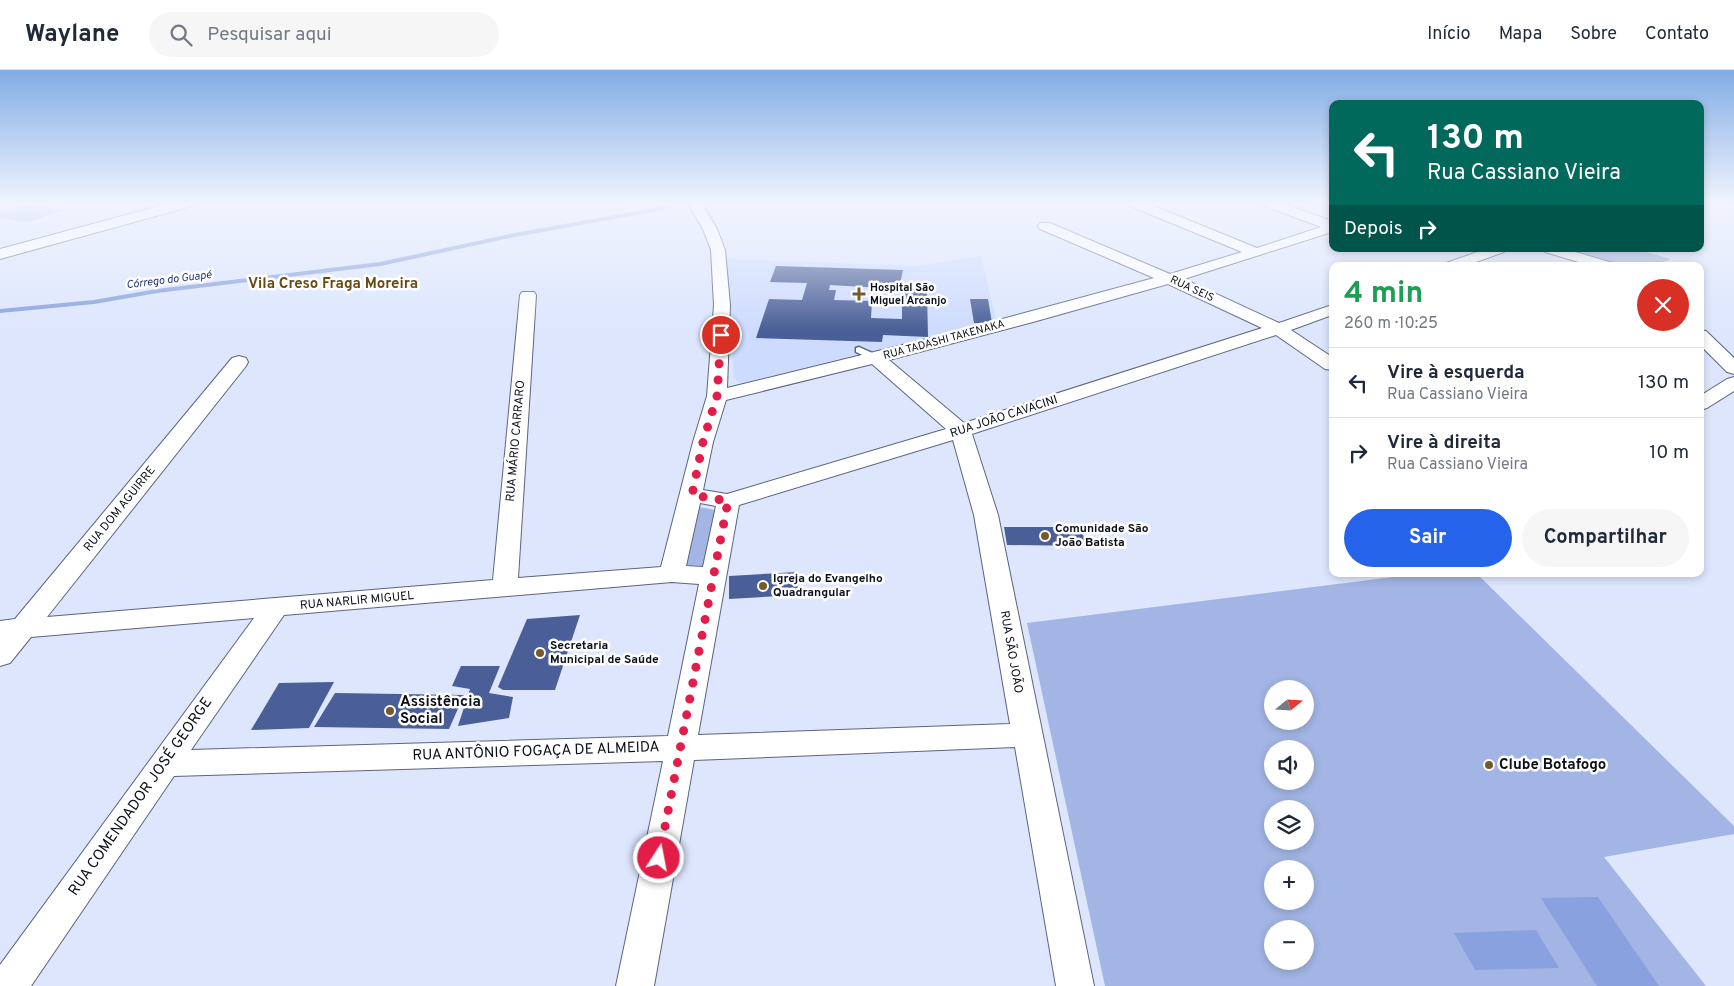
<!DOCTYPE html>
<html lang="pt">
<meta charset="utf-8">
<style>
body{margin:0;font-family:Overpass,sans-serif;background:#f6f6f7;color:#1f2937;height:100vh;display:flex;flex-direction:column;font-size:19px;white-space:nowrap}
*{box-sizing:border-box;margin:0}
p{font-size:16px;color:#747a83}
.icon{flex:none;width:28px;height:28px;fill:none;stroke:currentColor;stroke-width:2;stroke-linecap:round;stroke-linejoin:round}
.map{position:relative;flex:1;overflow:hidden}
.drawer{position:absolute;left:1329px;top:192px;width:375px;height:315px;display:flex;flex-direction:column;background:#fff;border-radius:10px;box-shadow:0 2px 8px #0003}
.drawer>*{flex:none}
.top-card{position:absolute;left:1329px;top:30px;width:375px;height:152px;border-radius:10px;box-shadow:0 2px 8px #0003;background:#00695c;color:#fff;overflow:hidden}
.needle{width:32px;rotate:72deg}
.tools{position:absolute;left:1264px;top:610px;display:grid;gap:10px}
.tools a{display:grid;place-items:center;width:50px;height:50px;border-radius:50%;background:#fff;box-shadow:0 2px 8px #0003;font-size:25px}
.pin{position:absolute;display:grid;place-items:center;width:42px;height:42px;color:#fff;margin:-21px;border:2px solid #fff;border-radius:50%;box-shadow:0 1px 5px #0007}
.me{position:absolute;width:55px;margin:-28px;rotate:11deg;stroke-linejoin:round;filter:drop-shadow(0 0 4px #0008)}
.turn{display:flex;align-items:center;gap:18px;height:105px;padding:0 15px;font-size:22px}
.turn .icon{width:65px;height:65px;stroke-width:2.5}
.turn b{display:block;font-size:35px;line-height:42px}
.then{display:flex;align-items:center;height:48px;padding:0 15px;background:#0003;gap:10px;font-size:19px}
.round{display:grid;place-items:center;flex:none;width:52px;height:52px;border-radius:26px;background:#f6f6f7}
.headline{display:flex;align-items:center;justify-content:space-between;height:85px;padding:0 15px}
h1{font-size:30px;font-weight:700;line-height:38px;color:#1e9e55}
.cta{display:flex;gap:10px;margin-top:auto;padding:10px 15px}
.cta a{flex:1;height:58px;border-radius:30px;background:#2563eb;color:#fff;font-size:20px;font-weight:700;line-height:58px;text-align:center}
.cta a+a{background:#f6f6f7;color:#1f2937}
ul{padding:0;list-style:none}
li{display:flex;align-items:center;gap:15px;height:70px;padding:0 15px;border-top:1px solid #e0e1e3}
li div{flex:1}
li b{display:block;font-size:19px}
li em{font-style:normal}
header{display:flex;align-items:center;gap:30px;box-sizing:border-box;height:70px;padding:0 25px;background:#fff;border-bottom:1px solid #e0e1e3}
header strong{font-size:24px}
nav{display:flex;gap:28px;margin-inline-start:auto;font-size:18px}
.search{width:350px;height:45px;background:#f6f6f7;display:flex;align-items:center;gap:12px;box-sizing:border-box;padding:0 18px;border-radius:28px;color:#747a83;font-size:19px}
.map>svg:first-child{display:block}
.built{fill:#cddbfe}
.green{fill:#a2b5e4;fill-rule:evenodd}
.water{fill:#89a1df}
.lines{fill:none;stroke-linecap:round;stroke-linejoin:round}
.stream{stroke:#89a1df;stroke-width:4}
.building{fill:#4a5f98}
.service-casing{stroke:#5b657d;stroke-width:3}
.minor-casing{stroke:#5b657d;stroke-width:2}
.secondary-casing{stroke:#5b657d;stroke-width:2}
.path{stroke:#9ba2b5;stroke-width:2;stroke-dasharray:2 2;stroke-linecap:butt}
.service{fill:#fff;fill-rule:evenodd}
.minor{fill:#fff;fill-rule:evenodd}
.secondary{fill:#fff;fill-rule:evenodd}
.route{stroke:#e11d48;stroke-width:9;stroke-dasharray:0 16.2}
.poi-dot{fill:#745a2c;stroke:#fff;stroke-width:2}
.labels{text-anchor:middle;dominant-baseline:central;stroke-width:5;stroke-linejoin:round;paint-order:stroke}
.far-water-label{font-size:11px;font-style:italic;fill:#1d3178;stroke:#fff}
.far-poi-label{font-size:11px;font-weight:bold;fill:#0b0f18;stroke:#fff;text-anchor:start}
.far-street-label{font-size:11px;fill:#0b0f18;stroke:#fff}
.street-label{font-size:12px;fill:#0b0f18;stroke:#fff}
.poi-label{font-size:12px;font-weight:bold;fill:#0b0f18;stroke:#fff;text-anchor:start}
.far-district-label{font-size:15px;font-weight:bold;fill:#684b13;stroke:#fff}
.near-poi-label{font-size:15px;font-weight:bold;fill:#0b0f18;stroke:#fff;text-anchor:start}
.near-street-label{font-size:15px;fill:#0b0f18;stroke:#fff}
</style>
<header>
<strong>Waylane</strong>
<div class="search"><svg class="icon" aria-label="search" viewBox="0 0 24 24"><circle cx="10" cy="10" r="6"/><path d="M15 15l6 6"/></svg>Pesquisar aqui</div>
<nav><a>Início</a><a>Mapa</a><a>Sobre</a><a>Contato</a></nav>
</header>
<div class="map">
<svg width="1734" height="916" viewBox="0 0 1734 916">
<rect width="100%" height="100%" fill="#dde6fd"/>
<polygon class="built" points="981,186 996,251 762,312 742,315 734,308 725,189 920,196"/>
<g class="green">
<polygon points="26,135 63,140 28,152 0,148 0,143"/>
<polygon points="1570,179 1635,179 1671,189 1655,196 1626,196"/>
<polygon points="694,436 715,440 708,496 677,495"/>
<path d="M1417 504H1477L1734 756V764L1604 787 1706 916H1105L1027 553ZM1272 619H1305V651H1272ZM1272 679H1305V711H1272ZM1272 739H1305V771H1272ZM1272 799H1305V831H1272ZM1272 859H1305V891H1272Z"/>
</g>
<g class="water">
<polygon points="1598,827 1659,916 1597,916 1541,828"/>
<polygon points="1536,860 1559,898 1475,900 1454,863"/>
</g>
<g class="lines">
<g class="stream">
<polyline points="702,134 711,132"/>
<polyline points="0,241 94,232 157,221 380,194 515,165 664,138"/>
</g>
</g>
<g class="building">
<polygon points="776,196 903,200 899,219 830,215 829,220 836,220 834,230 872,231 871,248 902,249 902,219 927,221 928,267 883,265 882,272 756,268 769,229 802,230 807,213 770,212"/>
<polygon points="970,229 988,229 992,253 974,253"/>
<polygon points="1004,457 1081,457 1086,476 1007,475"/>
<polygon points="797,502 798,525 729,529 729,506"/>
<polygon points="580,545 555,620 503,620 498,617 527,549"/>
<polygon points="461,596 500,596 489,623 513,627 509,648 458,656 470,619 452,616"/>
<polygon points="334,612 309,658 251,660 279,613"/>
<polygon points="335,623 464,625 449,659 314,657"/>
</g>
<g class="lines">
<defs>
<polygon id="service" points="859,277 879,286 880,288 879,290 873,290 856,282 856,278"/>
<g id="minor">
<path d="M687 132H701L717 159 725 180 730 235 727 318 943 265 1154 208 1040 159 1038 156 1040 153H1050L1170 204 1242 182 1130 136 1129 132H1144L1257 178 1321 157 1262 135 1260 132H1279L1332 151V162L1184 209 1279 253 1332 235V245L1291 260 1332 287V300L1325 299 1276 265 972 364 998 445 1094 916H1056L1015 677 694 690 654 916H616L663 691 174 706 31 916H0V895L254 548 31 567 10 593 0 596V551L15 549 232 288 239 286 246 288 248 292 246 296 47 547 493 510 520 225 522 222H534L536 225 518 508 661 497 693 372 707 326 714 235 711 180 703 159ZM1168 214 1262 258 964 353 889 290 1033 252ZM872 294 946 359 727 424 703 420 713 372 726 330ZM953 370 974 445 1010 654 698 665 739 435ZM700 433 716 436 703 497 686 496ZM672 512 699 514 668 666 191 680 284 545Z"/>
<polygon points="1486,179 1506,179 1504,182 1465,196 1443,196 1446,193"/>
<polygon points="1543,179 1565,179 1613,193 1616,196 1592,196 1545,182"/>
<polygon points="1700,260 1706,261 1734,288 1734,304 1727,302 1700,275"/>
<polygon points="1734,307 1734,321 1707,338 1700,340 1700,326 1727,309"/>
</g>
<polygon id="secondary" points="174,132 199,132 196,135 0,189 0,179"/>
</defs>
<use href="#service" class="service-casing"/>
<use href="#minor" class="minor-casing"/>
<use href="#secondary" class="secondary-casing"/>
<polyline class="path" points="54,132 58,135"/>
<use href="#service" class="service"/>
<use href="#minor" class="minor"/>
<use href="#secondary" class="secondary"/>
</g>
<linearGradient id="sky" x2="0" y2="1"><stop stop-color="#82ace4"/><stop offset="0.51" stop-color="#f0f4fe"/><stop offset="1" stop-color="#f0f4fe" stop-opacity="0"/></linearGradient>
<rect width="1734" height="260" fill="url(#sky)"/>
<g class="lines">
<polyline class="route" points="659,788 728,431 692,425 703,372 717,326 721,265"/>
</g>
<g class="poi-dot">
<path d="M856.5 216.5h5v5h5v5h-5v5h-5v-5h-5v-5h5z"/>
<circle cx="1045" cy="466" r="5"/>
<circle cx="763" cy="516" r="5"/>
<circle cx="540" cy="583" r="5"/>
<circle cx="390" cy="641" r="5"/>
<circle cx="1489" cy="695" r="5"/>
</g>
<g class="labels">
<g class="far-water-label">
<text transform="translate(169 210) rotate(-7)">Córrego do Guapé</text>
</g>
<g class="far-poi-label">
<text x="870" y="218">Hospital São<tspan x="870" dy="13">Miguel Arcanjo</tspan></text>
</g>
<g class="far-street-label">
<text transform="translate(1192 219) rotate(25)">RUA SEIS</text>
<text transform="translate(944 270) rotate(-15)">RUA TADASHI TAKENAKA</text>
</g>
<g class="street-label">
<text transform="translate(1004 347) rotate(-18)">RUA JOÃO CAVACINI</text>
<text transform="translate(516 371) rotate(-85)">RUA MÁRIO CARRARO</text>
<text transform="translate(120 439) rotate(-51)">RUA DOM AGUIRRE</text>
<text transform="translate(357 531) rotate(-5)">RUA NARLIR MIGUEL</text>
<text transform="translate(1011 582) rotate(80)">RUA SÃO JOÃO</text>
</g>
<g class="poi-label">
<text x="1055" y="459">Comunidade São<tspan x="1055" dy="14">João Batista</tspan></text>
<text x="773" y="509">Igreja do Evangelho<tspan x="773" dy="14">Quadrangular</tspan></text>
<text x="550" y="576">Secretaria<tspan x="550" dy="14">Municipal de Saúde</tspan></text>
</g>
<g class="far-district-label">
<text x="333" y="214">Vila Creso Fraga Moreira</text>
</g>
<g class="near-poi-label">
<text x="400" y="632">Assistência<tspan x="400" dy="17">Social</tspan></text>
<text x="1499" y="695">Clube Botafogo</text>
</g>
<g class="near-street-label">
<text transform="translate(536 682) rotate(-2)">RUA ANTÔNIO FOGAÇA DE ALMEIDA</text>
<text transform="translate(141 727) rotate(-55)">RUA COMENDADOR JOSÉ GEORGE</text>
</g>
</g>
</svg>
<div class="tools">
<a><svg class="needle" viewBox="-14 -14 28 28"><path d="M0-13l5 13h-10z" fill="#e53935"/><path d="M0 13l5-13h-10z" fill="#747a83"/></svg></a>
<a><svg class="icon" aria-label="sound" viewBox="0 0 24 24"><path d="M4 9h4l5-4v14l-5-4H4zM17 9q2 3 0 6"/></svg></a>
<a><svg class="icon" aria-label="layers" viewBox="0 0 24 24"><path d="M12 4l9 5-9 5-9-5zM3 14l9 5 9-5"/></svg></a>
<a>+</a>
<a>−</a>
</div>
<div class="pin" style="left:721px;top:265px;background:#d93025"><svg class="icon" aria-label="arrive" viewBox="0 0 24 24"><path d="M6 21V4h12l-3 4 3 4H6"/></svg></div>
<svg class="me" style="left:659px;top:788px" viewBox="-20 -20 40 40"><circle r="17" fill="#e11d48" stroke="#fff" stroke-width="3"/><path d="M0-11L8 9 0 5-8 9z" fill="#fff"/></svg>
<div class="top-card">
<div class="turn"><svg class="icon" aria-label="left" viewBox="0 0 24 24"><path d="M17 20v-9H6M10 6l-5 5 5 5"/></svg><div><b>130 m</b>Rua Cassiano Vieira</div></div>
<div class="then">Depois<svg class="icon" aria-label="right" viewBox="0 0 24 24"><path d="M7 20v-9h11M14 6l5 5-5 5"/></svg></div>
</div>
<section class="drawer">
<div class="headline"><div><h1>4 min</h1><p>260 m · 10:25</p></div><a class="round" style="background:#d93025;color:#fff"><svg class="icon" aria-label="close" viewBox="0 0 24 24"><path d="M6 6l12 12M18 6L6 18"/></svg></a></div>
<ul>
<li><svg class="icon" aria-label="left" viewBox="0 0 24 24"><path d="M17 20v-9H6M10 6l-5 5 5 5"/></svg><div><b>Vire à esquerda</b><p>Rua Cassiano Vieira</p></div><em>130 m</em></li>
<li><svg class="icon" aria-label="right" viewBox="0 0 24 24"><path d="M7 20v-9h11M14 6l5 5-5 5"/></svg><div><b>Vire à direita</b><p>Rua Cassiano Vieira</p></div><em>10 m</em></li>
</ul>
<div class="cta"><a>Sair</a><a>Compartilhar</a></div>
</section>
</div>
